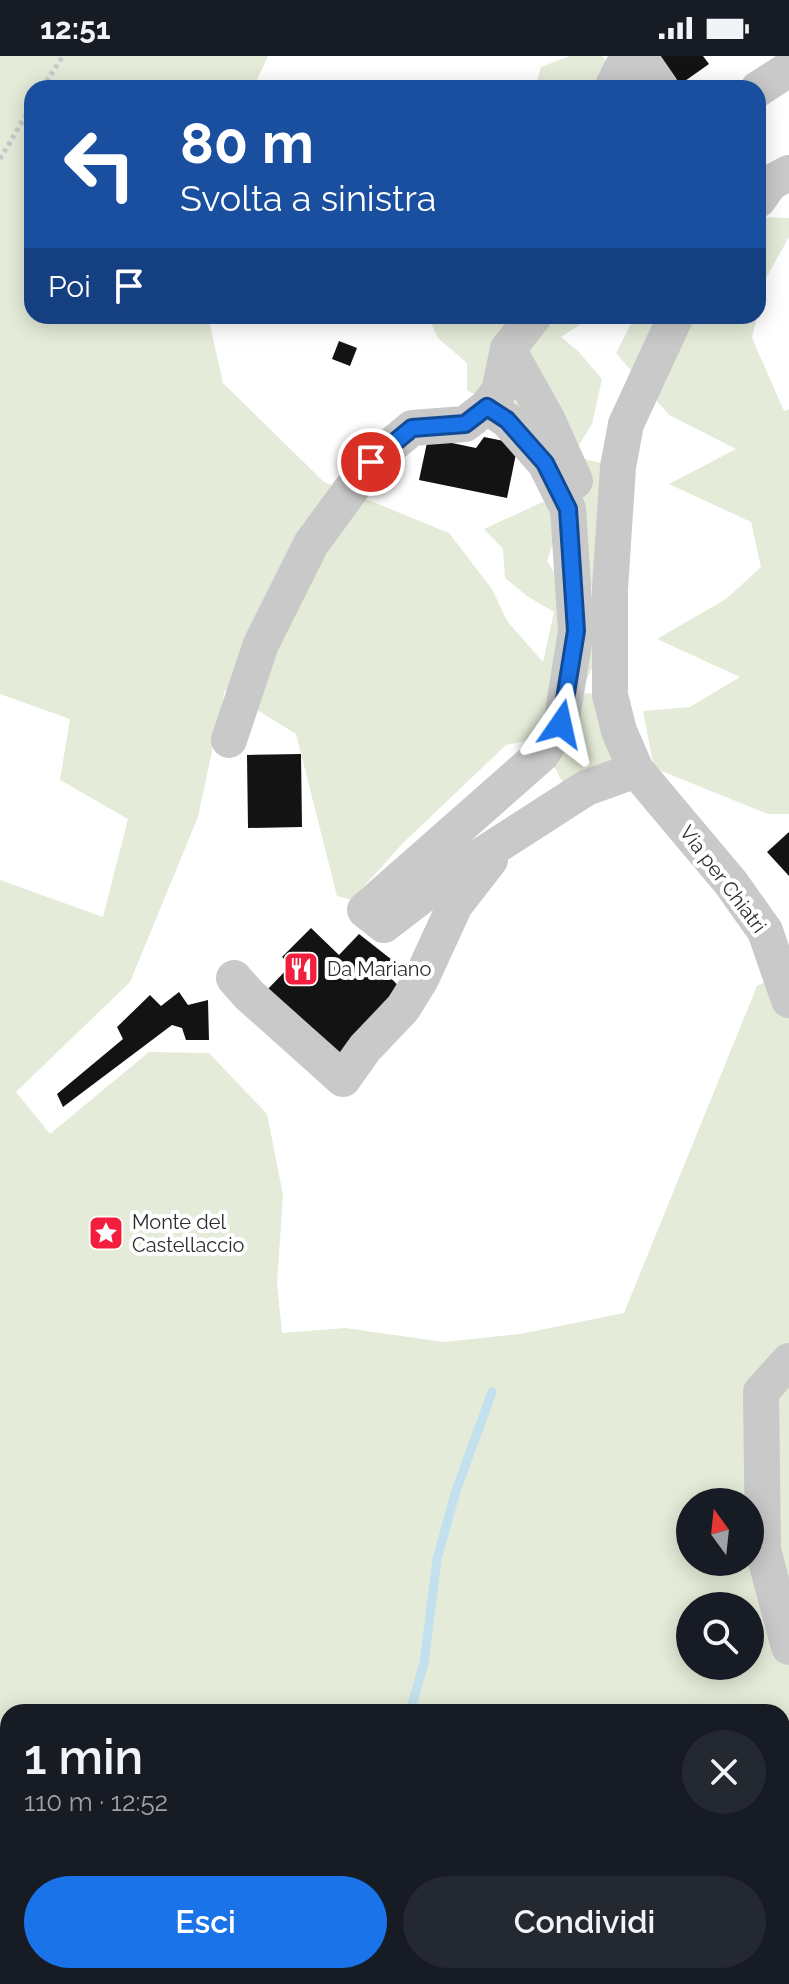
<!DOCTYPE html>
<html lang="it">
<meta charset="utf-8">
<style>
body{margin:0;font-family:Raleway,sans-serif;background:#242831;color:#f1f3f6;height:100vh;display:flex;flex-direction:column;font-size:30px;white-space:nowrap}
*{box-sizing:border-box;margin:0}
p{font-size:26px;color:#9ea1a6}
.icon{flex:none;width:44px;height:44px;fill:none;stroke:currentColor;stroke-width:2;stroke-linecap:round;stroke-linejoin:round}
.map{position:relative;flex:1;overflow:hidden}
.panel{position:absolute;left:0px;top:1648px;width:790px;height:280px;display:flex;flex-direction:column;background:#171b24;border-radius:24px 24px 0 0;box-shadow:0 4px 20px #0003}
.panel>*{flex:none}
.top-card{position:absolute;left:24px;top:24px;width:742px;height:244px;border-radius:24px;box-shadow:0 4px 20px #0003;background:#1a4fa0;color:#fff;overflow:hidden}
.needle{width:52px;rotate:345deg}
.buttons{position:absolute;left:676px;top:1432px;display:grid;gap:16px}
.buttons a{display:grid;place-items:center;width:88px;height:88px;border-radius:50%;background:#171b24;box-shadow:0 4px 20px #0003;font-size:40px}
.pin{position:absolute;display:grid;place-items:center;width:68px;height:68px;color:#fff;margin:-34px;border:4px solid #fff;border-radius:50%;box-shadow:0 2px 8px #0007}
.me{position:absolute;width:88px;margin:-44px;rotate:11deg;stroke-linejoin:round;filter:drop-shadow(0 0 6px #0008)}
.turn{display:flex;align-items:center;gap:28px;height:168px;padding:0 24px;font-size:36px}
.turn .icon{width:104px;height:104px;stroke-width:2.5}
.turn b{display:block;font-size:56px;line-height:68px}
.then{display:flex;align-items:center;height:76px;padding:0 24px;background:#0003;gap:16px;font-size:30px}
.round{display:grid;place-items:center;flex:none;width:84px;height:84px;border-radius:42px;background:#242831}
.head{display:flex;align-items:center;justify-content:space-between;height:136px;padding:0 24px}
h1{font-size:48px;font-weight:600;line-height:60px}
.primary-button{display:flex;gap:16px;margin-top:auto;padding:16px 24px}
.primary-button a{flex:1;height:92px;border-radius:48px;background:#1a73e8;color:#fff;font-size:32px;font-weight:600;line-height:92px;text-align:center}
.primary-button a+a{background:#242831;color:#f1f3f6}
.status{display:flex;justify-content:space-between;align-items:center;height:56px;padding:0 40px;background:#171b24;direction:ltr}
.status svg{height:22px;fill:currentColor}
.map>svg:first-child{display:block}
.green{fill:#e4ebd8;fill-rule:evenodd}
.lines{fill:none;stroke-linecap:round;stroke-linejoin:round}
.stream{stroke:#c2e0ed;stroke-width:9}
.building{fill:#131313}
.path{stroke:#c9c9c9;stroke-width:5;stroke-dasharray:4 4;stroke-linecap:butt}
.minor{stroke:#c9c9c9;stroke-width:36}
.route-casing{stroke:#114b97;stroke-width:20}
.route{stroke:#1a73e8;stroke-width:14}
.labels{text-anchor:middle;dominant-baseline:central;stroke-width:8;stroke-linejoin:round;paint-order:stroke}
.street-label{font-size:20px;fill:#2c2c2c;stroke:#fff}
.poi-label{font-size:20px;fill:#2c2c2c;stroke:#fff;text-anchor:start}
</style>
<div class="status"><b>12:51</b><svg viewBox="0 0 49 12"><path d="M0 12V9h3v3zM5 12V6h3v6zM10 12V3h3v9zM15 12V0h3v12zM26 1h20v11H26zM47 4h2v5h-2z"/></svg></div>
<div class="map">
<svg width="789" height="1928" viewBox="0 0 789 1928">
<rect width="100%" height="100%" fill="#fff"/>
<g class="green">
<path d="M0 0H268L253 32H32V260H208L223 327 324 426 449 477 492 533 507 565 543 606 554 556 527 540 505 522 503 493 484 473 547 444 520 365 467 334V307L438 282 428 260H593L561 281 578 295 602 323 592 368 572 400 618 411 610 533 583 530 558 471 547 505 564 532 587 557 595 606 580 637 610 639 636 714 565 730 538 682 506 689 402 788 352 844 337 840 296 678 225 634 198 761 130 926 16 1036 50 1078 149 996 209 997 267 1058 283 1139 277 1228 282 1277 345 1272 444 1286 520 1278 624 1257 757 930 789 914V1910L782 1908V1656H8V1920H714L709 1928H0V824L103 861 128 763 60 724 70 663 0 638ZM690 1446H750V1506H690ZM690 1550H750V1610H690Z"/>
<polygon points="570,0 602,0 612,11 617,32 535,32 541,11"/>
<polygon points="758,161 789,162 789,181 766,222 758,256"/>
<polygon points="635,260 757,260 752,282 784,355 789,353 789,758 768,758 654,712 643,655 690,651 740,621 657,583 726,543 761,511 751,466 669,428 736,393 669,359 616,297"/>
</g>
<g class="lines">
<g class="stream">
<polyline points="410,1656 424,1607 437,1503 456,1435 492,1336"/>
<polyline points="339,1928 343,1920"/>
</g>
</g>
<g class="building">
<polygon points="651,0 703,0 709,8 675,32"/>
<polygon points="339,285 357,292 350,310 332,303"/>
<polygon points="484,381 518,388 507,442 419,424 428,382 476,392"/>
<polygon points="301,698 302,771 248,772 247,699"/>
<polygon points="789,776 789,820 767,796"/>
<polygon points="311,872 339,899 359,878 401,911 391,922 404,936 340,1006 266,935 291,909 282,901"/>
<polygon points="179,936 188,949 208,944 209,984 186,984 182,972 172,969 63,1051 57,1038 123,983 117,971 150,939 161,950"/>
</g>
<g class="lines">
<g class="path">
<polyline points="42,32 63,0"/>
<polyline points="0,103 32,49"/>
</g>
<g class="minor">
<polyline points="639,0 661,32"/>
<polyline points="612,32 628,0"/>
<polyline points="758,33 789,13"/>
<polyline points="758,144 770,127 789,117"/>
<polyline points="534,260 508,293 547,363 575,425"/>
<polyline points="676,260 626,368 618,411 610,533 610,639 619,675 636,714 731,827 765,875 789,944"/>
<polyline points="487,351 507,364 545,407 568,453 576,575 561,668 542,698 365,854 384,869 440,826 586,732 636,714"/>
<polyline points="229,684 261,588 311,488 371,406 412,372 465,368 487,351 499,335 508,293"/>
<polyline points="234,922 249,939 343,1023 365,992 403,952 421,923 455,849 490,804"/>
<polyline points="789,1305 761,1336 763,1494 789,1591"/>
</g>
</g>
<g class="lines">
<defs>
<polyline id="route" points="371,406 412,372 465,368 487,351 507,364 545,407 568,453 576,575 561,668"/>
</defs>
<use href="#route" class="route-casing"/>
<use href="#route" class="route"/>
</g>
<defs>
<symbol id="restaurant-square" viewBox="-11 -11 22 22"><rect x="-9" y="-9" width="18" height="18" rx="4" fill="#f31e3e" stroke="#fff"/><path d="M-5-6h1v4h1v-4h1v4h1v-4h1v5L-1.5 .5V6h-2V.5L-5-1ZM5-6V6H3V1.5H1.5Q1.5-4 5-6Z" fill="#fff"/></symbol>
<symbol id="sight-square" viewBox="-11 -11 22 22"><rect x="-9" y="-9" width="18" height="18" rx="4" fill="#f31e3e" stroke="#fff"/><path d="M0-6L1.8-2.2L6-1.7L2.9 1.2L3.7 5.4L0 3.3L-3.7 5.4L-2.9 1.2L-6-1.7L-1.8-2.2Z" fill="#fff"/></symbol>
</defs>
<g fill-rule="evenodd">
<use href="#restaurant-square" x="281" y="893" width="40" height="40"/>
<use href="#sight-square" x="86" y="1157" width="40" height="40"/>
</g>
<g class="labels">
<g class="street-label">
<text transform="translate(723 823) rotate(53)">Via per Chiatri</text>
</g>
<g class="poi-label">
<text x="327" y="913">Da Mariano</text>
<text x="132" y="1166">Monte del<tspan x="132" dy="23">Castellaccio</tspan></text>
</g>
</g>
</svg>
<div class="buttons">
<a><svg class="needle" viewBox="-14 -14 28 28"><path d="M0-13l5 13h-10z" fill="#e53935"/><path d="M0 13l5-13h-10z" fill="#9ea1a6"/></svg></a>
<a><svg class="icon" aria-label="search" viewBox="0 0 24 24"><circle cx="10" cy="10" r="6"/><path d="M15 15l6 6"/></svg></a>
</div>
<div class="pin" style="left:371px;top:406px;background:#d93025"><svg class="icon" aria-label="arrive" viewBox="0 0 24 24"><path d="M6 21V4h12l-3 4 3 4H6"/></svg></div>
<svg class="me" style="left:561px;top:668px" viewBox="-20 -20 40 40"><path d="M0-17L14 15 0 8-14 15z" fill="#1a73e8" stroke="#fff" stroke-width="4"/></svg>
<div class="top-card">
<div class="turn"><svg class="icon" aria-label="left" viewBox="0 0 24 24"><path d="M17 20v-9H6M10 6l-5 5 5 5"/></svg><div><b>80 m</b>Svolta a sinistra</div></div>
<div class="then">Poi<svg class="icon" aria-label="arrive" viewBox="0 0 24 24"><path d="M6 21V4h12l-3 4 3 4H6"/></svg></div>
</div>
<section class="panel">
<div class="head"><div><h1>1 min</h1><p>110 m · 12:52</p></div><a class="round"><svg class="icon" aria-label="close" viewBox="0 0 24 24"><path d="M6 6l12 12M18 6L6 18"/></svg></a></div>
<div class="primary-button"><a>Esci</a><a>Condividi</a></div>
</section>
</div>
